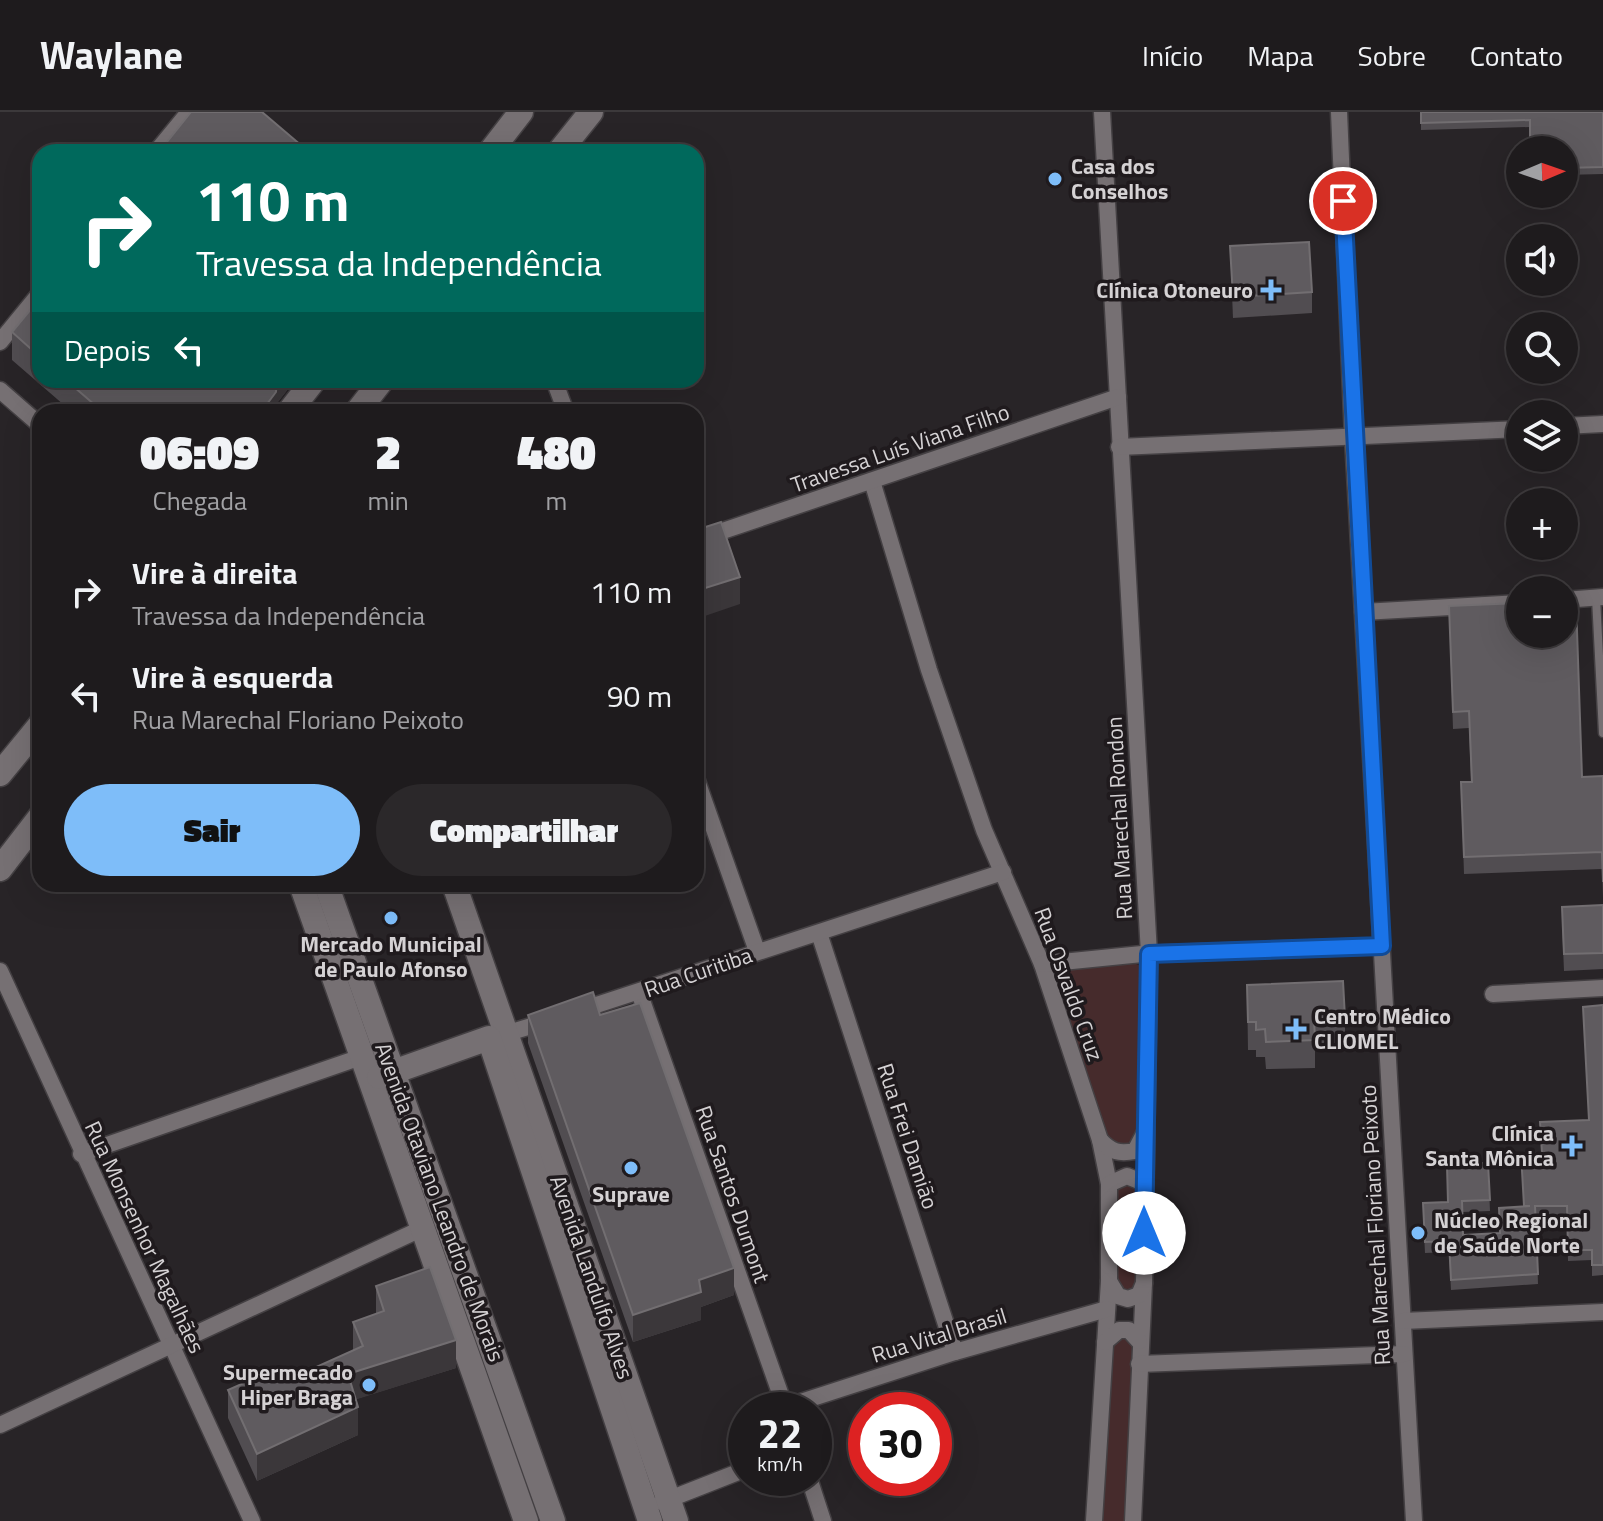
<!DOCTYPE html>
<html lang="pt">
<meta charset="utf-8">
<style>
body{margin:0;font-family:"Titillium Web",sans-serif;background:#2b282a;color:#f1f3f6;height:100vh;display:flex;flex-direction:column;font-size:30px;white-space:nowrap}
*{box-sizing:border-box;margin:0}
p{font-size:26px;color:#a1a1a4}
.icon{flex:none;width:44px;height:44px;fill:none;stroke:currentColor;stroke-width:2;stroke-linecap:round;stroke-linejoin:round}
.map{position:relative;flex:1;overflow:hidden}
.details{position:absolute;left:32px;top:292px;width:672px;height:488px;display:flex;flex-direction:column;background:#1e1b1d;border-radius:24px;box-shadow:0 8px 32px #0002,0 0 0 2px #3c393b}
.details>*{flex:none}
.hud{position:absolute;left:32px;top:32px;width:672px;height:244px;border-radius:24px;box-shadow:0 8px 32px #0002,0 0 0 2px #3c393b;background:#00695c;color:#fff;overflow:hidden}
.needle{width:52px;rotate:88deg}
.tools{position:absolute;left:1506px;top:24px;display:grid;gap:16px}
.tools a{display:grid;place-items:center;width:72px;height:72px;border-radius:50%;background:#1e1b1d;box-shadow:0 8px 32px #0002,0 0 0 2px #3c393b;font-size:40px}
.speed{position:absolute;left:728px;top:1280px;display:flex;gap:16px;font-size:40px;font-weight:700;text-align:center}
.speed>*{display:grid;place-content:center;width:104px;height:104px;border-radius:50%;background:#1e1b1d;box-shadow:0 8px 32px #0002,0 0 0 2px #3c393b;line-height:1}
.speed small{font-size:20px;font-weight:400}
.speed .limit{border:12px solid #d22;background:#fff;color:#111}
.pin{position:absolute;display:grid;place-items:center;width:68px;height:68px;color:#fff;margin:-34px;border:4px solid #fff;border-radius:50%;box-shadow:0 2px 8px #0007}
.me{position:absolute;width:88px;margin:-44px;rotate:0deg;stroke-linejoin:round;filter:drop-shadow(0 0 6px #0008)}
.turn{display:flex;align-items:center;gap:28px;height:168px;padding:0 32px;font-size:36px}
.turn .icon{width:104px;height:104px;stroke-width:2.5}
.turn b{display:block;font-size:56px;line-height:68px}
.then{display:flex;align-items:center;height:76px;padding:0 32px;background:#0003;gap:16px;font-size:30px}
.eta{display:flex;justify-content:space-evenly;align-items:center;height:136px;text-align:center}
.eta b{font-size:48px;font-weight:800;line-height:56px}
.cta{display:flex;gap:16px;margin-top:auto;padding:16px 32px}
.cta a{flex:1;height:92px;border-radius:48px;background:#7ebdf9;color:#111;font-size:32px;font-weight:800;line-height:92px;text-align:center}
.cta a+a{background:#2b282a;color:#f1f3f6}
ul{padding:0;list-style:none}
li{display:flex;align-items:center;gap:24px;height:104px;padding:0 32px}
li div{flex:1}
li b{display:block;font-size:30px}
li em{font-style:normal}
header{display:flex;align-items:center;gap:48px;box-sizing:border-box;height:112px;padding:0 40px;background:#1e1b1d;border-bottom:2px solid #3c393b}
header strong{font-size:38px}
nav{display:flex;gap:44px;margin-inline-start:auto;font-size:28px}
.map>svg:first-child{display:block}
.green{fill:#462b2c}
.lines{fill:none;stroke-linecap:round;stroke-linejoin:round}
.lane-casing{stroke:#444043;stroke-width:11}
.street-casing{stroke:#444043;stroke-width:19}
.secondary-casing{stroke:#444043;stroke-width:27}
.lane{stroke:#767073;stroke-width:8}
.street{stroke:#767073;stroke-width:16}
.secondary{stroke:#767073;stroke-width:24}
.wall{fill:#514d51}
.shaded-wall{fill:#3b373a}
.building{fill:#5f5b5f;stroke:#726e71;stroke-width:2}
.route-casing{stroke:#114b97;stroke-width:20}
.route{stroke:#1a73e8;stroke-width:14}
.poi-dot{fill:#7ebdf9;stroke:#1f1a1d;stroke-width:3}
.labels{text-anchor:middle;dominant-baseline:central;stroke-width:7;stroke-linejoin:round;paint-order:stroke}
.poi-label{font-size:22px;font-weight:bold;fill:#d5d2d4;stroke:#1f1a1d;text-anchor:start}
.street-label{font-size:22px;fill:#d5d2d4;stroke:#1f1a1d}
</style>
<header>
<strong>Waylane</strong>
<nav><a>Início</a><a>Mapa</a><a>Sobre</a><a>Contato</a></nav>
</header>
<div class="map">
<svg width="1603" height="1409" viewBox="0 0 1603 1409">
<rect width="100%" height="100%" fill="#282427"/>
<g class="green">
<polygon points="1134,851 1143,855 1145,865 1136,1021 1132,1029 1122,1034 1105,1028 1058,872 1068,857"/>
<polygon points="1119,1070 1138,1073 1137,1171 1127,1181 1110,1169 1111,1084"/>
<polygon points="1136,1222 1132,1409 1096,1409 1106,1228"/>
</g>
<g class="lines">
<defs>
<polyline id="lane" points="1596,486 1603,621"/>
<g id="street">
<polyline points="1102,0 1149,842 1144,1171 1133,1409"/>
<polyline points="1339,0 1353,326 1414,1409"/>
<polyline points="156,40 189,0"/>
<polyline points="0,230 40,181"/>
<polyline points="554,268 566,300"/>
<polyline points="0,278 40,313"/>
<polyline points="1564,314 1603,312"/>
<polyline points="1119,335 1520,317"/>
<polyline points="872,369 929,558 984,718 1042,852 1100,1028 1109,1072 1109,1169 1094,1409"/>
<polyline points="696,428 1118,285"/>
<polyline points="1564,488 1603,485"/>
<polyline points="1363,500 1520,491"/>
<polyline points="696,666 757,839"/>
<polyline points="819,821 955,1240"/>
<polyline points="1042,852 1142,842 1382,834"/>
<polyline points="0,859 252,1409"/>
<polyline points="639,880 786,1298"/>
<polyline points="1493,882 1603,876"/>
<polyline points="578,899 1003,760"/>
<polyline points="498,924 548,909"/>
<path d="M1100 1028C1111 1040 1119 1042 1135 1039L1144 1022"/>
<polyline points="81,1042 361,945"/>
<polyline points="1109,1072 1127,1064 1144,1071"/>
<polyline points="1109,1169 1118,1184 1128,1187 1139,1183 1144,1171"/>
<polyline points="1403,1209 1603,1200"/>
<polyline points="1105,1230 1119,1218 1129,1218 1139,1229"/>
<polyline points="1139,1252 1404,1242"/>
<polyline points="785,1295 955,1240 1107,1197"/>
<polyline points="0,1313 423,1116"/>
<polyline points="809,1366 823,1409"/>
<polyline points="662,1390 746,1357"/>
</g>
<g id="secondary">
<polyline points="490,40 521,0"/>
<polyline points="559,40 591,0"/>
<polyline points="289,300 314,268"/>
<polyline points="357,300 382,268"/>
<polyline points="0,662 40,613"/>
<polyline points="0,757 40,705"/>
<polyline points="301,772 526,1409"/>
<polyline points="326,772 553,1409"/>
<polyline points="454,772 676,1409"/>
<polyline points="379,965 489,926 650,1409"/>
</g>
</defs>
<use href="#lane" class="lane-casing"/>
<use href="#street" class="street-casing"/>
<use href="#secondary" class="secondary-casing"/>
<use href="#lane" class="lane"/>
<use href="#street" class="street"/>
<use href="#secondary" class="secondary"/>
</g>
<g class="wall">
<polygon points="1421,0 1603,0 1603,62 1564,63 1564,38 1530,15 1421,18"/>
<polygon points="1230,134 1312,180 1312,201 1233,206"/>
<polygon points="40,186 40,268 295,268 277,291 277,300 72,300 12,248 12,220"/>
<polygon points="1449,494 1582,665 1603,664 1603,786 1602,757 1464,762 1461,670 1471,670 1469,616 1453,617"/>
<polygon points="1603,793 1603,857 1564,859 1562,811"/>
<polygon points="1247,873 1345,906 1345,933 1315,934 1315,956 1266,957 1265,945 1256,945 1256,938 1248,938"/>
<polygon points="1603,893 1603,1163 1592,1164 1592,1148 1568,1149 1567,1104 1536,1105 1538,1172 1451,1178 1449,1140 1425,1141 1423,1101 1448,1090 1488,1051 1490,1099 1462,1100 1463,1123 1500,1121 1523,1095 1541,1041 1588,1008"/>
<polygon points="528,903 600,903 734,1183 701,1195 701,1208 633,1230 528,931"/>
<polygon points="376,1174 456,1256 356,1287 358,1323 257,1369 228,1306 228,1278 312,1257 353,1238 353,1210 376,1202"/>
</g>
<g class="shaded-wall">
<polygon points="277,268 295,268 277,291 277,300 261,300"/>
<polygon points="740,465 740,492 696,507 696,479"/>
<polygon points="734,1156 734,1183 701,1195 701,1208 633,1230 633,1203 699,1168"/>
<polygon points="456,1228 456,1256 348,1290 348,1262"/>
<polygon points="358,1295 358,1323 257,1369 257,1342"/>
</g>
<g class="building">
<polygon points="191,0 262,0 309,40 159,40"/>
<polygon points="1421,0 1603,0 1603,55 1564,56 1564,38 1530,38 1530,8 1421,11"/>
<polygon points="1309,130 1312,180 1233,185 1230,134"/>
<polygon points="40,186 40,245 12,220"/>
<polygon points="66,268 277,268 276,280 261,300 103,300"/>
<polygon points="721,410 740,465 696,479 696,418"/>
<polygon points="1564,489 1576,489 1582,665 1603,664 1603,770 1602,740 1464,745 1461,670 1472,670 1469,599 1453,600 1449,494 1520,491 1520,522 1564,522"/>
<polygon points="1603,793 1603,841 1564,842 1562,795"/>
<polygon points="1343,869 1345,906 1314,907 1315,928 1266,930 1265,917 1256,918 1256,910 1248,910 1247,873"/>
<polygon points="593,880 600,903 640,891 734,1156 699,1168 701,1180 633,1203 528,903"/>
<polygon points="1603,893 1603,1153 1592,1153 1592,1138 1568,1138 1567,1094 1535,1094 1538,1162 1451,1168 1449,1129 1425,1130 1423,1091 1448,1090 1447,1053 1488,1051 1490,1088 1462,1089 1463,1123 1500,1121 1499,1096 1530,1094 1524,1094 1521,1041 1542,1041 1540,1010 1589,1008 1583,895"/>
<polygon points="430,1155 456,1228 348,1262 358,1295 257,1342 228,1278 271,1259 312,1257 363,1234 353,1210 384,1199 376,1174"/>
</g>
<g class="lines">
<defs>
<polyline id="route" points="1144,1121 1149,842 1382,834 1343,89"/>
</defs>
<use href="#route" class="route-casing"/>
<use href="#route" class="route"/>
</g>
<g class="poi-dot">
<circle cx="1055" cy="67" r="8"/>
<path d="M1267 166h8v8h8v8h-8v8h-8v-8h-8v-8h8z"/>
<circle cx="391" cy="806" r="8"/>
<path d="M1292 905h8v8h8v8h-8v8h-8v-8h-8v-8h8z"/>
<path d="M1568 1022h8v8h8v8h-8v8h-8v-8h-8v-8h8z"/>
<circle cx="631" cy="1056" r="8"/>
<circle cx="1418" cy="1121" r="8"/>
<circle cx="369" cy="1273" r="8"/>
</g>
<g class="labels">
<g class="poi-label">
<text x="1071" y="54">Casa dos<tspan x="1071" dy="25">Conselhos</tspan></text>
<text x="1253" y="178" text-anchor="end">Clínica Otoneuro</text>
<text x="391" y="832" text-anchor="middle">Mercado Municipal<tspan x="391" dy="25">de Paulo Afonso</tspan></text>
<text x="1314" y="904">Centro Médico<tspan x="1314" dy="25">CLIOMEL</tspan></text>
<text x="1554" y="1021" text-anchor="end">Clínica<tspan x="1554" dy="25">Santa Mônica</tspan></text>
<text x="631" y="1082" text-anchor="middle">Suprave</text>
<text x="1434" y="1108">Núcleo Regional<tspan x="1434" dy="25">de Saúde Norte</tspan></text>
<text x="353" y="1260" text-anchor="end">Supermecado<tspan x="353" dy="25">Hiper Braga</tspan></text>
</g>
<g class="street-label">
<text transform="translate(900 336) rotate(-19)">Travessa Luís Viana Filho</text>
<text transform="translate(1119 706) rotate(-93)">Rua Marechal Rondon</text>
<text transform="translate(698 860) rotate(-19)">Rua Curitiba</text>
<text transform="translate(1069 872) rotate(70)">Rua Osvaldo Cruz</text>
<text transform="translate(908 1024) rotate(72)">Rua Frei Damião</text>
<text transform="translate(733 1082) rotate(71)">Rua Santos Dumont</text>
<text transform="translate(440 1090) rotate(70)">Avenida Otaviano Leandro de Morais</text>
<text transform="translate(1375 1113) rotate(-93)">Rua Marechal Floriano Peixoto</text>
<text transform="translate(145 1125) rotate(65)">Rua Monsenhor Magalhães</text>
<text transform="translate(592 1165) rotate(71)">Avenida Landulfo Alves</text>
<text transform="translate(939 1223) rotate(-17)">Rua Vital Brasil</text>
</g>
</g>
</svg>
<div class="tools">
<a><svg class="needle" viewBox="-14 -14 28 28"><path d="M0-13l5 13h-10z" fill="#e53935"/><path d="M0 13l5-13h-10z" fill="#a1a1a4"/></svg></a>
<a><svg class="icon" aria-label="sound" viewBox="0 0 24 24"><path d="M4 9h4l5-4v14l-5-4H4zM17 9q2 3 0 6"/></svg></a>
<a><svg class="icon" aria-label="search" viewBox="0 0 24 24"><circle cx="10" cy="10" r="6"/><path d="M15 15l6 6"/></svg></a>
<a><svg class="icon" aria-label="layers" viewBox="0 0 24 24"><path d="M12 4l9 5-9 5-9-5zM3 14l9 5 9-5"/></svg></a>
<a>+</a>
<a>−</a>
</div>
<div class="speed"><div>22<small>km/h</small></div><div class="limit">30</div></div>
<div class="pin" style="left:1343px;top:89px;background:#d93025"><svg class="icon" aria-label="arrive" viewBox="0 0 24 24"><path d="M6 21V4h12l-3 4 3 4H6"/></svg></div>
<svg class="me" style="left:1144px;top:1121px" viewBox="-20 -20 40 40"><circle r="19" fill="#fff"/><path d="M0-13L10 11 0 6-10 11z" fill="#1a73e8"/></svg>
<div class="hud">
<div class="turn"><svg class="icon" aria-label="right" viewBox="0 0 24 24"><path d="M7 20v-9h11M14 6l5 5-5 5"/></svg><div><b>110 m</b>Travessa da Independência</div></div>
<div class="then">Depois<svg class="icon" aria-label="left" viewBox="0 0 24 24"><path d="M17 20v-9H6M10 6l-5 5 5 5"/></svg></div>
</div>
<section class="details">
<div class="eta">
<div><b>06:09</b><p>Chegada</p></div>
<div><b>2</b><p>min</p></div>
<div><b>480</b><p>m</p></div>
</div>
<ul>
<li><svg class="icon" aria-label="right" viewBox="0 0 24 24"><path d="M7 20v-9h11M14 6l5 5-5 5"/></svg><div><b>Vire à direita</b><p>Travessa da Independência</p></div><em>110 m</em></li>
<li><svg class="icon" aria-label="left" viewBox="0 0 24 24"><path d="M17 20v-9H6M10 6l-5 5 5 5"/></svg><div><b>Vire à esquerda</b><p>Rua Marechal Floriano Peixoto</p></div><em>90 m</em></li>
</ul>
<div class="cta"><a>Sair</a><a>Compartilhar</a></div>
</section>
</div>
